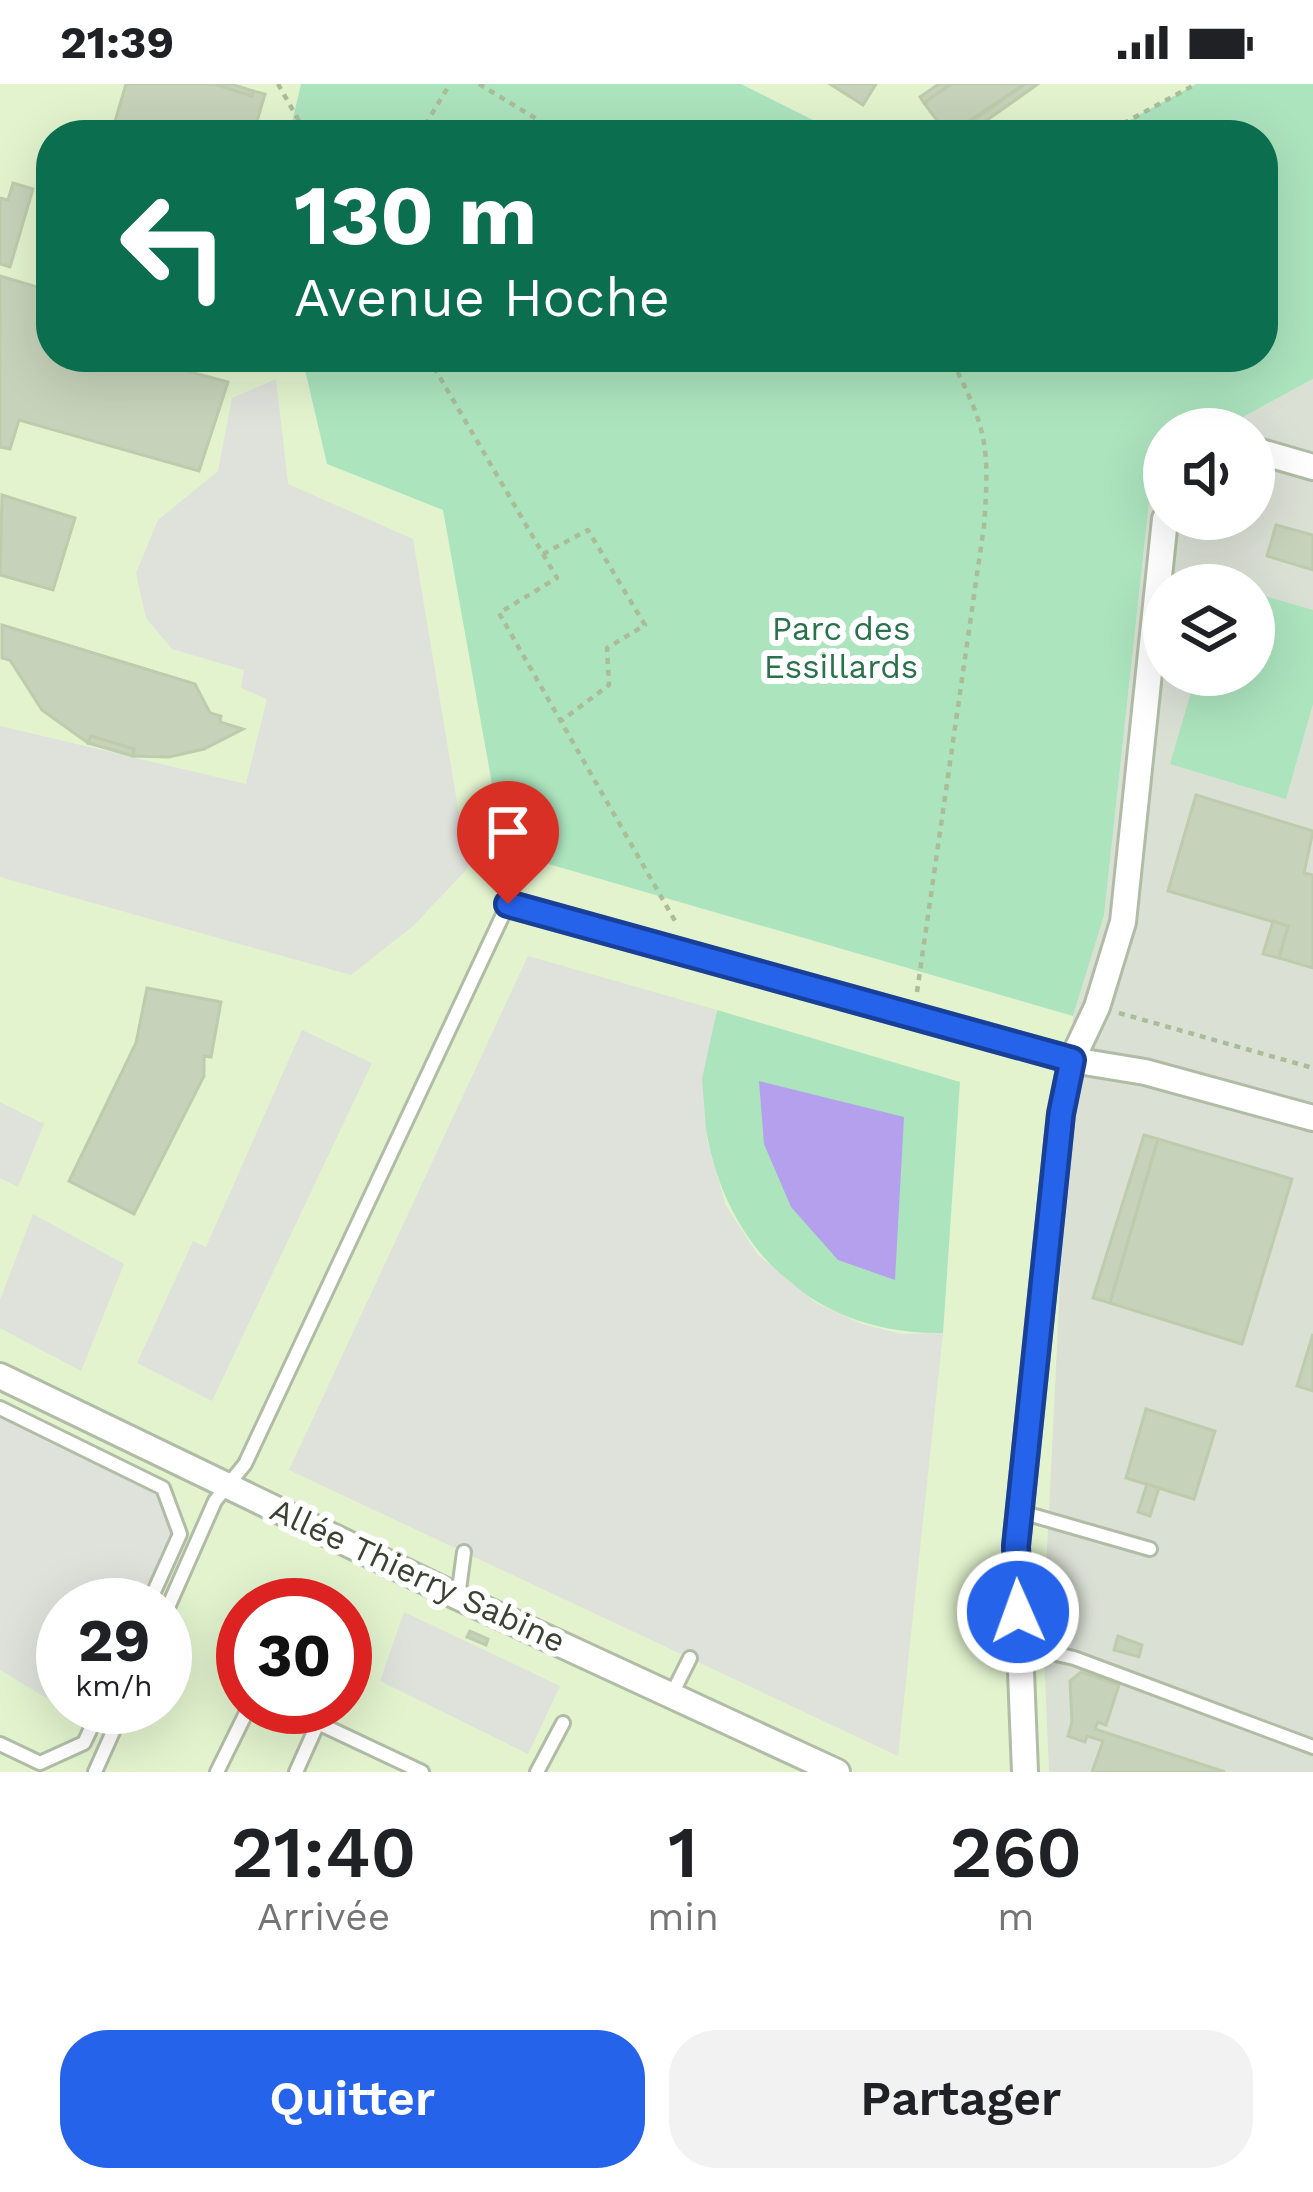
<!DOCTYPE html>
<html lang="fr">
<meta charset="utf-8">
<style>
body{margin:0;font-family:"Work Sans",sans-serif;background:#f2f2f2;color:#202124;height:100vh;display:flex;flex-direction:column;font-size:45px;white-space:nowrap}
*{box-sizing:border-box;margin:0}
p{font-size:39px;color:#757577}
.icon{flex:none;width:66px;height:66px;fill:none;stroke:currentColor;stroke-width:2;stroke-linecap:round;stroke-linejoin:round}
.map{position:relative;height:1688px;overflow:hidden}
.drawer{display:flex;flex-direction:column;background:#fff;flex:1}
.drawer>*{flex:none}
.hud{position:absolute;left:36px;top:36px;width:1242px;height:252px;border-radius:48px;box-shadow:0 12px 48px #0002;background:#0b6e4f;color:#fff;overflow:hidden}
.tools{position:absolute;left:1143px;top:324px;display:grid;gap:24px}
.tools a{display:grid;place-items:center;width:132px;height:132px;border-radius:50%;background:#fff;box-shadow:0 12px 48px #0002;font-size:60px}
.speed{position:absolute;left:36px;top:1494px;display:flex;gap:24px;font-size:60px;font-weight:700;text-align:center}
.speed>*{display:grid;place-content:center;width:156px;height:156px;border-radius:50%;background:#fff;box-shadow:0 12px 48px #0002;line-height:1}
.speed small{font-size:30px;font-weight:400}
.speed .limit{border:18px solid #d22;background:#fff;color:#111}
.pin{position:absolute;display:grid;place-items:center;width:102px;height:102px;color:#fff;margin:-123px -51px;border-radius:50% 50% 50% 0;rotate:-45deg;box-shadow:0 0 12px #0007}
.pin .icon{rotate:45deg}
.me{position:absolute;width:132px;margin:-66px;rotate:358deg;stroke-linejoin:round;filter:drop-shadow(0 0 9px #0008)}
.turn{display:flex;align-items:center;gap:42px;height:252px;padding:0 60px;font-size:54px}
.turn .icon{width:156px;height:156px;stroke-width:2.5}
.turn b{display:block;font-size:84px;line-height:102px}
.eta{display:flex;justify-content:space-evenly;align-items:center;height:204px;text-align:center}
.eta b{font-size:72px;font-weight:600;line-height:84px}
.button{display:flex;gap:24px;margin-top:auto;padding:24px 60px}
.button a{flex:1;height:138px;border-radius:48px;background:#2563eb;color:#fff;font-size:48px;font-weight:600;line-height:138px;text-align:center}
.button a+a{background:#f2f2f2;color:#202124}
.status{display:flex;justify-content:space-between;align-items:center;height:84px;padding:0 60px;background:#fff;direction:ltr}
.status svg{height:33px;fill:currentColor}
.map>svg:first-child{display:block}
.commercial{fill:#e2f3ce;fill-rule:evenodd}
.industrial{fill:#dbe0d5;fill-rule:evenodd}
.green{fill:#ace4be}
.parking{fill:#dfe1db}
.water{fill:#b5a0ed}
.building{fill:#c6d2b9;stroke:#bdccac;stroke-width:3}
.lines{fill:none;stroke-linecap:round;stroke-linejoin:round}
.lane-casing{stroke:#b1bca6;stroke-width:18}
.street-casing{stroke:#b1bca6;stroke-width:30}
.path{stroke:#aabd98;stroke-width:4.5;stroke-dasharray:6 6;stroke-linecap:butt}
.lane{stroke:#fff;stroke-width:12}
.street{stroke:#fff;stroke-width:24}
.route-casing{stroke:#184099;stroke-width:30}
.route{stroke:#2563eb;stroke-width:21}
.labels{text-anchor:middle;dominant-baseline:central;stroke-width:12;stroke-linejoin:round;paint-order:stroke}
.park-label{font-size:33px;fill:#2a714d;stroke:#fff}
.street-label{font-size:33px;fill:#3b4233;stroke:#fff}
</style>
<div class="status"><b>21:39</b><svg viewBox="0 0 49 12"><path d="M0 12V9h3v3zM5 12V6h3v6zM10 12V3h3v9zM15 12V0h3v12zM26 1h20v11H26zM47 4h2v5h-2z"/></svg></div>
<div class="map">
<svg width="1313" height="1688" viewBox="0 0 1313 1688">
<rect width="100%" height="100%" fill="#e9f1e3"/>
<g class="commercial">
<path d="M0 0H301L289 51H51V273H302L327 380 443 426 505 767 1073 932 1043 1548 1049 1688H0ZM63 1521H165V1623H63ZM243 1521H345V1623H243Z"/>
<polygon points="741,0 1196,0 1102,51 843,51"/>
</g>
<path class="industrial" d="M1313 295V1688H1049L1043 1548 1073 932 1104 832 1153 382 1164 376V435H1254V345H1221ZM1164 501H1254V591H1164Z"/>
<g class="green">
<polygon points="301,0 741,0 843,51 289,51"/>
<polygon points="1196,0 1313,0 1313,295 1221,345 1164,345 1164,376 1153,382 1104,832 1073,932 504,767 443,426 327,380 302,273 1263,273 1263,51 1102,51"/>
<polygon points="1254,509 1313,526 1313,620 1286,715 1170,680 1196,591 1254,591"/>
<path d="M717 926 960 998 943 1249C797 1252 704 1141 702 999 702 976 712 949 717 926Z"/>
</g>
<g class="parking">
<polygon points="276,295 288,400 413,455 468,784 413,842 351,891 0,793 0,642 246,700 267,615 241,604 244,586 172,565 146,534 136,489 158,436 218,387 232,314"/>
<polygon points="528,872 717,926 702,995 707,1056 726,1122 758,1171 816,1219 862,1240 901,1250 943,1249 898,1672 289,1386"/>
<polygon points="302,946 372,979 212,1317 137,1279 193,1157 206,1163"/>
<polygon points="0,1018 44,1040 18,1103 0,1094"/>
<polygon points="33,1130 124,1180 81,1287 0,1244 0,1216"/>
<polygon points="0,1324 163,1404 180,1450 148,1521 63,1521 63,1623 90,1623 75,1631 0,1586"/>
<polygon points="404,1528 560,1602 528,1670 380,1597"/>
</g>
<polygon class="water" points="759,997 904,1033 895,1196 838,1176 791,1123 764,1060"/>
<g class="building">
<polygon points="126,0 214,0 252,12 253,7 265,10 253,51 111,51"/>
<polygon points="214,0 231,0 253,7 252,12"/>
<polygon points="830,0 876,0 863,21"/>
<polygon points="939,0 951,0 924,19 920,13"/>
<polygon points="951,0 1025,0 948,51 924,19"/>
<polygon points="1025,0 1038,0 966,51 952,51"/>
<polygon points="13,99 33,105 10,183 0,180 0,114 8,116"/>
<polygon points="0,192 51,207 51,273 191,273 183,286 228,298 199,387 19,336 10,365 0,363"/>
<polygon points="2,411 75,434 53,506 0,491"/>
<polygon points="1276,441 1313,451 1313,486 1267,472"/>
<polygon points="2,541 195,600 210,629 221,632 220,638 243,645 204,665 169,673 133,672 134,665 91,652 88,659 42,626 10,576 2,574"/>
<polygon points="91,652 134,665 133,672 88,659"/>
<polygon points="1196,711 1313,747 1304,789 1313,791 1313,884 1279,874 1288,842 1168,807"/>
<polygon points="1273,837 1288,842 1279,874 1263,870"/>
<polygon points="147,904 221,918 211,973 204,972 204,992 134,1130 69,1097 136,959"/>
<polygon points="1144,1051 1158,1055 1110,1219 1093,1214"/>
<polygon points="1158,1055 1292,1095 1242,1260 1110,1219"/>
<polygon points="1313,1250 1313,1307 1297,1302"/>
<polygon points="1146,1325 1215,1347 1194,1415 1126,1394"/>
<polygon points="1147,1400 1159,1404 1150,1432 1138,1428"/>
<polygon points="470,1547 488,1555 486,1561 467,1553"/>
<polygon points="1118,1552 1142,1561 1139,1573 1114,1566"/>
<polygon points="1081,1588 1119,1601 1106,1641 1098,1638 1095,1645 1225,1688 1092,1688 1103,1657 1087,1652 1085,1658 1068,1652 1072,1638 1070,1597"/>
</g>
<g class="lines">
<defs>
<g id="lane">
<polyline points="0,1324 163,1404 180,1450 148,1521"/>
<polyline points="1021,1428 1150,1465"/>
<polyline points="458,1513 464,1468"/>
<polyline points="165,1530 215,1417 245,1380 508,820"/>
<polyline points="1021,1562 1074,1574 1313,1663"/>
<polyline points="672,1610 690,1574"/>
<polyline points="284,1623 422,1688"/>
<polyline points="0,1660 40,1679 84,1659 101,1623"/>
<polyline points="95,1688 124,1623"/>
<polyline points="217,1688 249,1623"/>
<polyline points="296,1688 318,1639"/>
<polyline points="537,1688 563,1639"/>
</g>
<g id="street">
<polyline points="1254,366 1313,383"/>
<polyline points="508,820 1072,976 1145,988 1313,1034"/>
<polyline points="0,1292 458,1513 837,1688"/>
<polyline points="1025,1688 1016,1462 1061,1029 1072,976 1097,923 1123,838 1165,435"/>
</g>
</defs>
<use href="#lane" class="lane-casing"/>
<use href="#street" class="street-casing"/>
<g class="path">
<polyline points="278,0 307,51"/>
<polyline points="479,0 563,51"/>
<polyline points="419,51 450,0"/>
<polyline points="1102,51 1196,0"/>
<polyline points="428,273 557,494 499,529 675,837"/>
<polyline points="543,470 588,446 645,541 607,564 609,601 561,637"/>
<path d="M917 908 984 442C990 362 987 345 950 273"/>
<polyline points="1119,929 1313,984"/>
</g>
<use href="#lane" class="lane"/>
<use href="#street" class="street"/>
</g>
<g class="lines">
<defs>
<polyline id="route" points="508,820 1072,976 1061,1030 1016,1462 1018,1528"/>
</defs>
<use href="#route" class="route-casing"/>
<use href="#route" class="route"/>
</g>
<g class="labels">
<g class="park-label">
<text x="841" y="544">Parc des<tspan x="841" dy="38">Essillards</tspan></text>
</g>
<g class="street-label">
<text transform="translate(418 1491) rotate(25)">Allée Thierry Sabine</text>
</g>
</g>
</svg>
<div class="tools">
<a><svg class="icon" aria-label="sound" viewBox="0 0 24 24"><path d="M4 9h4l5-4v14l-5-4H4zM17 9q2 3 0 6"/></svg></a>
<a><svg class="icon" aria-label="layers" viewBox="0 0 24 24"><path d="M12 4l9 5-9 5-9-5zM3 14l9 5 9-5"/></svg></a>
</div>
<div class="speed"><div>29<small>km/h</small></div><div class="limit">30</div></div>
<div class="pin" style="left:508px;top:820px;background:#d93025"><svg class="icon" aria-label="arrive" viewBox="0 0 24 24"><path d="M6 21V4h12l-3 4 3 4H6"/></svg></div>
<svg class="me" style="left:1018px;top:1528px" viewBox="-20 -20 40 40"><circle r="17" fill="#2563eb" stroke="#fff" stroke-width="3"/><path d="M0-11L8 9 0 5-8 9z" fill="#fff"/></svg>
<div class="hud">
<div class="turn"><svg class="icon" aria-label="left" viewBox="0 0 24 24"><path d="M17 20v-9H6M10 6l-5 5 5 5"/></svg><div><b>130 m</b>Avenue Hoche</div></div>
</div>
</div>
<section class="drawer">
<div class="eta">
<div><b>21:40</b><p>Arrivée</p></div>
<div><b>1</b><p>min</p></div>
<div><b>260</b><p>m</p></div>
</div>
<div class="button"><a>Quitter</a><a>Partager</a></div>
</section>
